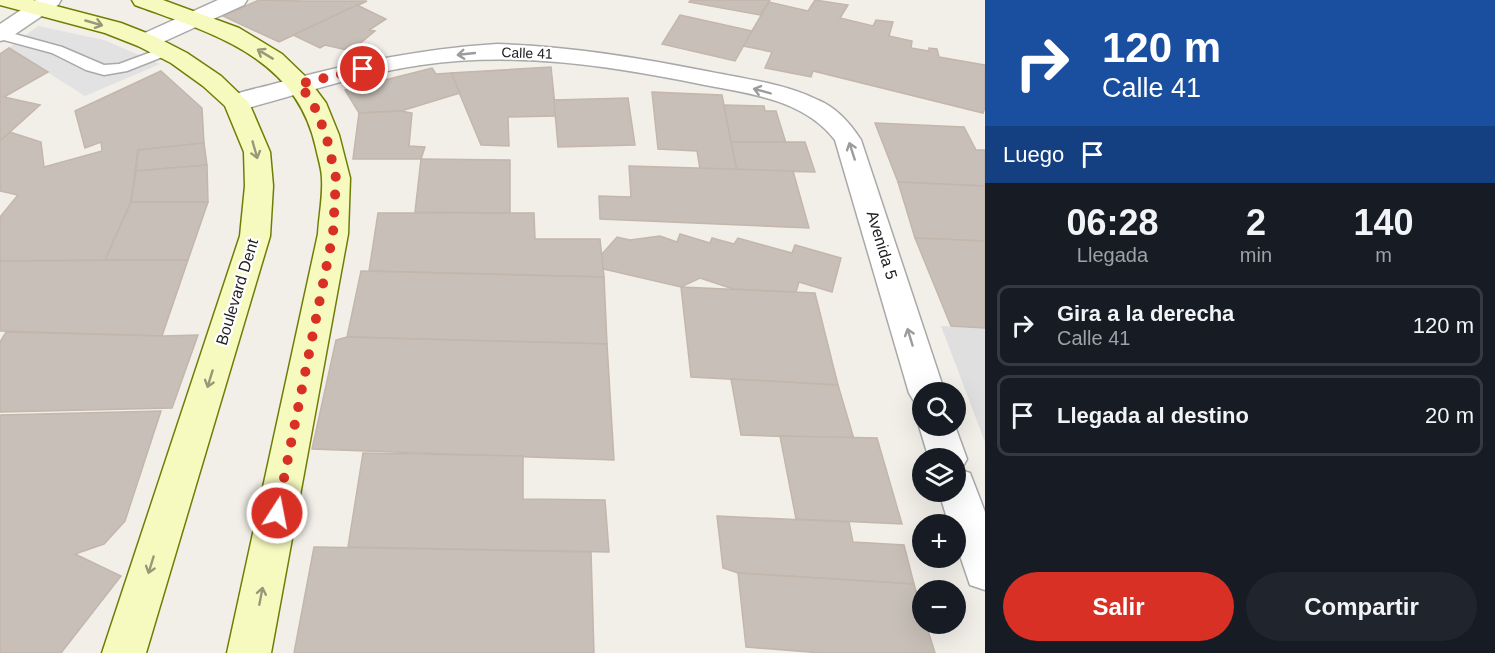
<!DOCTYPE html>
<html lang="es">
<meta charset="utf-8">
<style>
body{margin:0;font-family:Helvetica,sans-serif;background:#20242c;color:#f1f3f6;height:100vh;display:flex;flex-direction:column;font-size:22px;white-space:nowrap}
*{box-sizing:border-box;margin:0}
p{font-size:20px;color:#9ea1a6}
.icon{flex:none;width:33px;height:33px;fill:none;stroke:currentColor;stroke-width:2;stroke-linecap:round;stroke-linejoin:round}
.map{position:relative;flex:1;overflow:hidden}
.panel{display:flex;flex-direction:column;background:#171b24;width:510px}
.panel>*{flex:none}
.hud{background:#1a4fa0;color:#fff;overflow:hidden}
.tools{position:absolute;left:912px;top:382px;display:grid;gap:12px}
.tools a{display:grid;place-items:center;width:54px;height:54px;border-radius:50%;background:#171b24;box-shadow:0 6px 24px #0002;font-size:30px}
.pin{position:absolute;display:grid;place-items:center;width:51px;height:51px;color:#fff;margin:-26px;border:3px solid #fff;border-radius:50%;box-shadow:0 2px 6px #0007}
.me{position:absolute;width:66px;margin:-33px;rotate:11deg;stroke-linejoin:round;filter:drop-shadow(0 0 4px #0008)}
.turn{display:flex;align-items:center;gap:21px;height:126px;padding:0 18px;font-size:27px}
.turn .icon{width:78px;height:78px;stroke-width:2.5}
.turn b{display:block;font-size:42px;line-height:51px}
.then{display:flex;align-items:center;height:57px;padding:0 18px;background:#0003;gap:12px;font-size:22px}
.eta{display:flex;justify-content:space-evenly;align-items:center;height:102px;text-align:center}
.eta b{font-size:36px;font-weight:700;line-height:42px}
.button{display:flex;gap:12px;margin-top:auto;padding:12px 18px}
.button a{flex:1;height:69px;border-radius:36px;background:#d93025;color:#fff;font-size:24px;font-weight:700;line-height:69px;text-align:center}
.button a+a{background:#20242c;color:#f1f3f6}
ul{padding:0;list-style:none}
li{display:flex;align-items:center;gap:18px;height:81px;margin:0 12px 9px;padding:0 6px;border:3px solid #363941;border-radius:12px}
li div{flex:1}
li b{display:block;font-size:22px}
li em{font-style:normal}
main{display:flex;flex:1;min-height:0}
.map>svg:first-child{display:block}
.residential{fill:#e0dfdf}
.parking{fill:#e2e2e2}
.building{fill:#c7bfb8;stroke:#c4b6ab;stroke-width:1.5}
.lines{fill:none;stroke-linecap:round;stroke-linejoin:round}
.lane-casing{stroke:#a9a9a9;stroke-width:3}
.street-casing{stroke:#a9a9a9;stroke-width:3}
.secondary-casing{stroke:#707d05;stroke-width:3}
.lane{fill:#fff;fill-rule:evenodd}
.street{fill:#fff;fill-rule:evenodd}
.secondary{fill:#f7fabf;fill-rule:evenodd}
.oneway{stroke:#979978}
.oneway2{stroke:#9c9c9c}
.route{stroke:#d93025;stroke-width:10;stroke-dasharray:0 18}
.labels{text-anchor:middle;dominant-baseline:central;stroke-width:4.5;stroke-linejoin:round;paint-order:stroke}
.far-street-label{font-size:14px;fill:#222;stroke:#fff}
.street-label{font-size:16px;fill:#222;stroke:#fff}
</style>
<main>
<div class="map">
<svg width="985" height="653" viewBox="0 0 985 653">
<rect width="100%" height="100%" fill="#f2efe9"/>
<polygon class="residential" points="941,326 985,328 985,442"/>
<polygon class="parking" points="38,26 104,40 160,64 85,96 9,48"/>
<g class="building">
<polygon points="259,0 304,1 367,1 279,42 223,16"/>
<polygon points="691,0 770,0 760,15 689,2"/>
<polygon points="815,0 848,5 840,18 873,26 876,20 893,22 889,36 912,41 911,48 929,51 929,48 937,49 939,57 985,65 985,108 983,113 813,71 811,77 765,68 772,52 743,46 769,2 808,11"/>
<polygon points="357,5 386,19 369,30 375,31 351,51 325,45 320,48 293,35"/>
<polygon points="680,15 752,31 735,61 662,44"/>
<polygon points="9,48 48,72 4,97 40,105 0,141 0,54"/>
<polygon points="551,67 556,116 508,117 509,146 481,145 451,73"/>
<polygon points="432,68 436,74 451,73 460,93 401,111 359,113 345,90"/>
<polygon points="161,71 202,108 204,143 138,150 131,202 105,260 0,261 0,217 18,195 0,191 0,141 10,132 41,142 44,167 102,151 101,142 85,148 75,111"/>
<polygon points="652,92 722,95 737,170 700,169 697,151 658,149"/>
<polygon points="628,98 635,145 558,147 554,100"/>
<polygon points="724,105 764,106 765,111 776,111 786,143 731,142"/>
<polygon points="401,111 412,113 409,146 425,147 421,159 353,159 359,113"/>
<polygon points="875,123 964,127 976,150 985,150 985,186 898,182"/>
<polygon points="731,142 805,142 815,172 737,170"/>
<polygon points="204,143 207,165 136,171 138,150"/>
<polygon points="421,159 510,160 510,213 415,212"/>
<polygon points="207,165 208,202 131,202 136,171"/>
<polygon points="629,166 793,171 809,228 600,219 599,196 631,197"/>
<polygon points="898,182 985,186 985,241 915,238"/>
<polygon points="131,202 208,202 188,260 105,260"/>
<polygon points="378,213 534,213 535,239 600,239 604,277 369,271"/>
<polygon points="680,234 710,243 712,238 734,244 738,238 792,253 795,245 841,258 832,292 799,282 796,292 733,289 700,278 681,287 603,269 602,254 617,237 630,240 660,236 677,242"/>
<polygon points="915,238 985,241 985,328 951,326"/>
<polygon points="188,260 162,336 0,331 0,261"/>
<polygon points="361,271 604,277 607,344 347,337"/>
<polygon points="681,287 815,293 838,385 691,377"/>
<polygon points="6,332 162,336 198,335 172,408 0,412 0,342"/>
<polygon points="347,337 607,344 614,460 312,449 336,340"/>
<polygon points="731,379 838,385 854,439 741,435"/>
<polygon points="161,411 125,521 104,544 75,554 121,576 61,653 0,653 0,415"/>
<polygon points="780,436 877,438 902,524 796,519"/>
<polygon points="363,453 523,456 523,499 605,500 609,552 348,547"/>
<polygon points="717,516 849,522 853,542 904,545 914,584 738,573 723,568"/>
<polygon points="314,547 591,552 594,653 294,653"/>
<polygon points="738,573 914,584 922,612 922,624 926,624 935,653 822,653 746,647"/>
</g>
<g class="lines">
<defs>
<polygon id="lane" points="0,30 62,47 104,65 119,64 165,47 172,51 170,54 127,71 104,75 86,70 52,53 0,39"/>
<g id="street">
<polygon points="36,0 61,0 58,5 8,39 0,41 0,24"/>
<polygon points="218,0 247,0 244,5 154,46 146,48 138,46 135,41 138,36"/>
<path d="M497 44C570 46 640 58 711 72 747 79 785 84 818 100 837 108 850 123 861 140L945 393H922V405L915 403 909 393 835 140C804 100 752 94 705 85 610 66 518 51 421 65 358 74 298 95 236 111L227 108 223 103C231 92 256 89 270 85 345 64 419 49 497 44Z"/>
<polygon points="922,419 922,426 955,426 967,459 961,470 970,473 985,512 985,590 970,585 956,544 956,525 949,525 939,492 956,492 956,459 929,459 919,426"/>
</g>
<g id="secondary">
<polygon points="0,0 33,0 121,23 154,36 187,53 221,76 249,103 270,152 273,186 270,236 146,653 102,653 240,236 245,186 244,152 225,106 203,86 171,63 138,46 105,33 0,5"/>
<path d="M132 0H163L239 28 282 54 308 79 326 103 339 135 350 178 348 234 271 653H227L318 234C319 216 323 197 322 179 322 169 318 158 316 148 296 56 213 34 135 5Z"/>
</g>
</defs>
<use href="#lane" class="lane-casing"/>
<use href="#street" class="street-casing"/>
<use href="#secondary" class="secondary-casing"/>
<use href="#lane" class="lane"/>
<use href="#street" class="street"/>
<use href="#secondary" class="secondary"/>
</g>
<defs><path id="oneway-shaft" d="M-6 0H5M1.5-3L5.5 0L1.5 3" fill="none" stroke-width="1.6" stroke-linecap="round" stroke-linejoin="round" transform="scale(1.5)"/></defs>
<g class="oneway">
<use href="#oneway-shaft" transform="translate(94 23) rotate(16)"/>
<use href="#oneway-shaft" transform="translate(265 54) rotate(-149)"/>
<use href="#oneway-shaft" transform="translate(255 150) rotate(74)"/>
<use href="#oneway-shaft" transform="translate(210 379) rotate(107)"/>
<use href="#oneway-shaft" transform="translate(151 565) rotate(107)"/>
<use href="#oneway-shaft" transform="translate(261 596) rotate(-79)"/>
</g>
<g class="oneway2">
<use href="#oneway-shaft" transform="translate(466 54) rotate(174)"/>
<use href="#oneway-shaft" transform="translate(762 91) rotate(-165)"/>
<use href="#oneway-shaft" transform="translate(852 151) rotate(-108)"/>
<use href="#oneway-shaft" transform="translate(910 337) rotate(-107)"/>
</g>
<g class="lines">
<polyline class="route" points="277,513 333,234 336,178 326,135 313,103 299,84 363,69"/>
</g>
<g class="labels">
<g class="far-street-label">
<text transform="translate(527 53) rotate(2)">Calle 41</text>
</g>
<g class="street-label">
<text transform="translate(882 245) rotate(73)">Avenida 5</text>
<text transform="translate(237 292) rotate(-73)">Boulevard Dent</text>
</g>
</g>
</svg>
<div class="tools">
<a><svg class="icon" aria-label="search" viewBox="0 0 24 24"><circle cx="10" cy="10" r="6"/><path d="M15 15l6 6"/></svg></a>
<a><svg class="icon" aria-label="layers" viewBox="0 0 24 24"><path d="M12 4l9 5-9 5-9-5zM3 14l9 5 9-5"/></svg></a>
<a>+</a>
<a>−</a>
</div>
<div class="pin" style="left:363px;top:69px;background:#d93025"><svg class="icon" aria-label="arrive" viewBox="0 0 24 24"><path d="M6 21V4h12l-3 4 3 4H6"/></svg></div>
<svg class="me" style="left:277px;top:513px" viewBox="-20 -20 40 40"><circle r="17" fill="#d93025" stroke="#fff" stroke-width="3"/><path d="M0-11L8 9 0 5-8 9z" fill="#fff"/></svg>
</div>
<section class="panel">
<div class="hud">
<div class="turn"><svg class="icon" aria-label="right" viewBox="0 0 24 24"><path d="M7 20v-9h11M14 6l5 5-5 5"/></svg><div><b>120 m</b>Calle 41</div></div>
<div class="then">Luego<svg class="icon" aria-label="arrive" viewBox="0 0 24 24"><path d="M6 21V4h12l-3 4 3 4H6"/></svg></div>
</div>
<div class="eta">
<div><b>06:28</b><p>Llegada</p></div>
<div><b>2</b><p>min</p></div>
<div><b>140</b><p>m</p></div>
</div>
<ul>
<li><svg class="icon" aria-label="right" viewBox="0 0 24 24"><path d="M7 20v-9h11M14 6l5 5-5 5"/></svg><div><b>Gira a la derecha</b><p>Calle 41</p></div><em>120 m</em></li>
<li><svg class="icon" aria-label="arrive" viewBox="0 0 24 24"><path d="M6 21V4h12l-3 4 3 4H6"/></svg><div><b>Llegada al destino</b></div><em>20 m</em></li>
</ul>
<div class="button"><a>Salir</a><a>Compartir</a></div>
</section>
</main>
